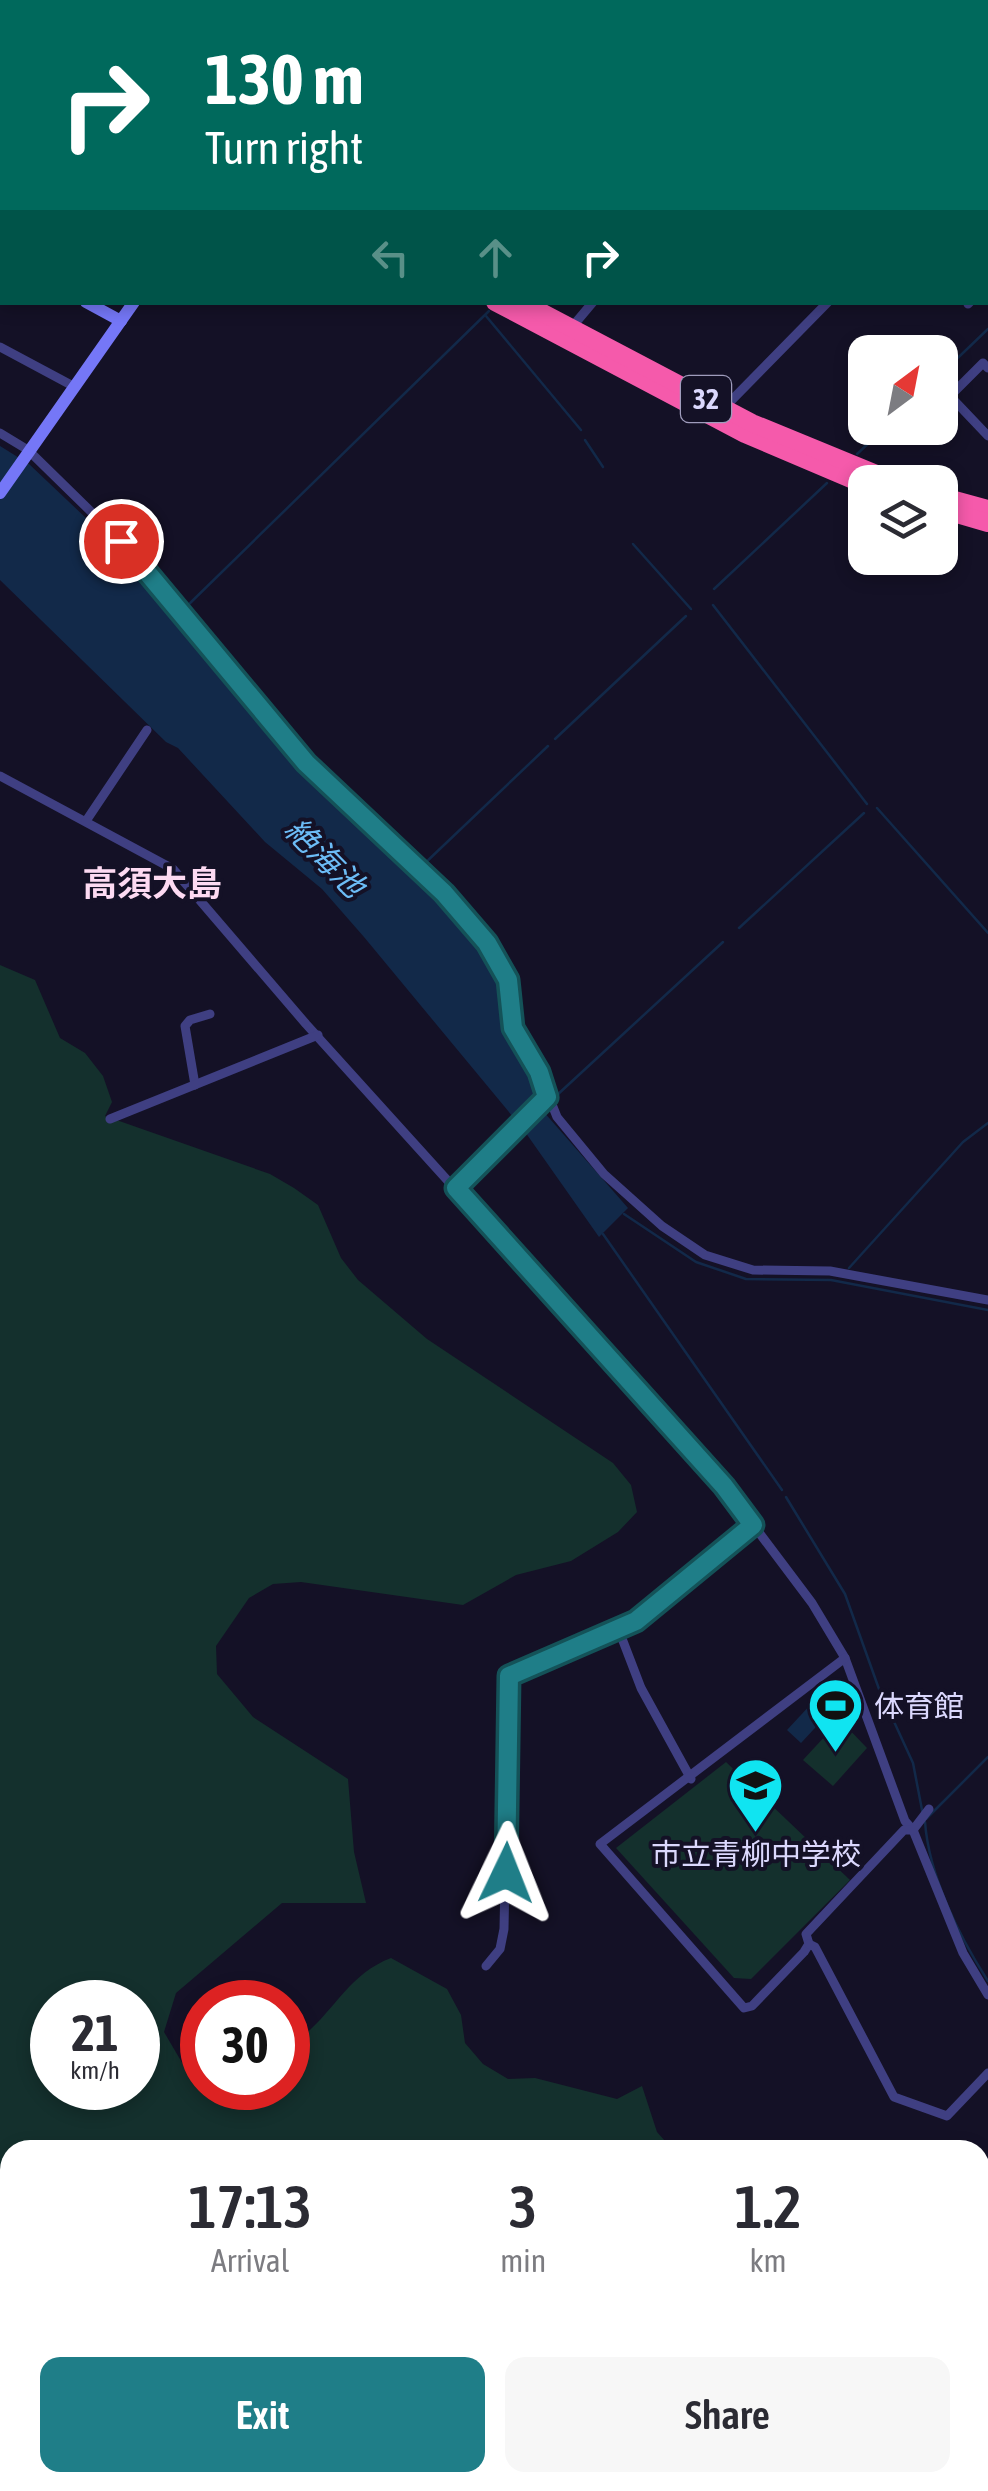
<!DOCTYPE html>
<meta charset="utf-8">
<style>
body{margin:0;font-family:"Asap Condensed","Noto Sans JP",sans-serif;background:#f7f7f7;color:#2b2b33;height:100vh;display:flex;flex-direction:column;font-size:38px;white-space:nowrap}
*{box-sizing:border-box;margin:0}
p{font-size:32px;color:#7c7c81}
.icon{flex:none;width:55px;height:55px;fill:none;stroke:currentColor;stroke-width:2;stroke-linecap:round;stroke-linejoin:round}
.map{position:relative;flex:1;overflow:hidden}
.drawer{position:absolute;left:0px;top:2140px;width:990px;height:352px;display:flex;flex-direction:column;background:#fff;border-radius:30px 30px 0 0;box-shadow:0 5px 15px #0003}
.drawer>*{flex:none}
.hud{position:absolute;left:0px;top:0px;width:990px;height:305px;box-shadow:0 5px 15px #0003;background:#00695c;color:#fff;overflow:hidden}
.needle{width:65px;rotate:32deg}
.fabs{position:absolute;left:848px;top:335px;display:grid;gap:20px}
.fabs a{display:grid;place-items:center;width:110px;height:110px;border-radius:20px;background:#fff;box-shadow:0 5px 15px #0003;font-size:50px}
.speed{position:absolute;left:30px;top:1980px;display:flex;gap:20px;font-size:50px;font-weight:700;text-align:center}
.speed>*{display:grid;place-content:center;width:130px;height:130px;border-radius:50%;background:#fff;box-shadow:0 5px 15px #0003;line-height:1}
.speed small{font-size:25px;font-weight:400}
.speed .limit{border:15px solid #d22;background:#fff;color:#111}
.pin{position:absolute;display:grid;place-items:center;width:85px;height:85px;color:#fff;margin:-42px;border:5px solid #fff;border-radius:50%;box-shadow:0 2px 10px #0007}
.me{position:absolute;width:110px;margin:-55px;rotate:2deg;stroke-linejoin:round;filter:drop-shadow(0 0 8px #0008)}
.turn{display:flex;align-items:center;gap:35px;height:210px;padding:0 40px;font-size:45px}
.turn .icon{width:130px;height:130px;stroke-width:2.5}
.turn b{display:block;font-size:70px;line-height:85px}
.lanes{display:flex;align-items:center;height:95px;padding:0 40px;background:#0003;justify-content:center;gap:50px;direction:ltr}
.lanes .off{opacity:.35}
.eta{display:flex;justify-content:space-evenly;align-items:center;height:170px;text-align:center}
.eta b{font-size:60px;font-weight:600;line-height:70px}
.cta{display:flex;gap:20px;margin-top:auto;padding:20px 40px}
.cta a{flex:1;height:115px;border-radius:20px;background:#1f7e88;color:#fff;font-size:40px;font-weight:600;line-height:115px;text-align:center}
.cta a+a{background:#f7f7f7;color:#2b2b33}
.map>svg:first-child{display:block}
.green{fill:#14302d;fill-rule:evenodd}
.water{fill:#122949}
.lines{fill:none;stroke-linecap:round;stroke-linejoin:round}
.stream{stroke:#122949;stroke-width:2.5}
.street{stroke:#3f3f82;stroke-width:9}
.secondary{stroke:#7577f7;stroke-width:12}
.highway{stroke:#f55aab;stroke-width:18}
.route-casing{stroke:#145258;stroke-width:25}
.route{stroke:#1f7e88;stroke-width:18}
.labels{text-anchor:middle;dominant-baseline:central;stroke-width:8;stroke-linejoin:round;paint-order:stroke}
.shield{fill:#141126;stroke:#9f9cbc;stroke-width:2.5}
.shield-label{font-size:28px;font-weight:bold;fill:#dbd8fd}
.poi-label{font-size:30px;fill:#dbd8fd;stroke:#141126;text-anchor:start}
.water-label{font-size:32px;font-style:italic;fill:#6cbcf6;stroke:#141126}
.quarter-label{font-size:35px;font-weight:bold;fill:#fddaf2;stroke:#141126}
</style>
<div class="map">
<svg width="988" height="2491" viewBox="0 0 988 2491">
<rect width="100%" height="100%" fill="#141126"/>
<g class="green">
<path d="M0 965 35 980 60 1038 85 1053 103 1076 112 1102 105 1116 270 1174 294 1188 318 1205 341 1258 358 1280 427 1339 613 1463 631 1485 637 1512 618 1532 571 1561 516 1575 463 1605 301 1582 273 1584 249 1598 216 1646 217 1674 253 1717 348 1779 354 1852 366 1903H282L176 1993 164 2032 197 2088H288V2046C330 2023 343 1976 391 1958L447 1989 461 2015 465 2043 483 2064 508 2079 535 2078 617 2099 642 2086 657 2132 673 2150H10V2317L3 2294 9 2268 0 2257ZM52 2002H138V2088H52Z"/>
<polygon points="840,1720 867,1748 833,1786 803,1760"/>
<polygon points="726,1762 850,1880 751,1979 734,1978 616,1848"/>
<polygon points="980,2180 988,2183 988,2491 123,2491 124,2482 980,2482"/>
</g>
<g class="water">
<polygon points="0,446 29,464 125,555 278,741 419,875 486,950 500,982 504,1027 530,1075 543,1111 628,1208 599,1237 523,1129 364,937 322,889 265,842 178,748 166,742 0,580"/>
<polygon points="813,1702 827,1715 801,1743 787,1730"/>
</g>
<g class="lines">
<g class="stream">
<polyline points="486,316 581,430"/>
<polyline points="940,375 988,329"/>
<polyline points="585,440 603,467"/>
<polyline points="857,454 885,428"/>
<polyline points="633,544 691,609"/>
<polyline points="714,589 827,483"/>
<polyline points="713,605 867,804"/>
<polyline points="185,608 489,311"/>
<polyline points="555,739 686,616"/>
<polyline points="877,808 988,933"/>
<polyline points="423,865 548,746"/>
<polyline points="739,928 864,813"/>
<polyline points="556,1096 723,942"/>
<polyline points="624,1214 696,1262 746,1279 831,1280 988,1310"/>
<polyline points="603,1234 782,1490"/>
<polyline points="849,1268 963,1142 988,1123"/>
<polyline points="786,1497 845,1594 879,1689 913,1763 923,1815"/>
<polyline points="926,1819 988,1757"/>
<path d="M925 1822C929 1876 959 1936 988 1981"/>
</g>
<g class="street">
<polyline points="298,0 303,2"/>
<polyline points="578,0 581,2"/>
<polyline points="669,0 672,2"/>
<polyline points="543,2 544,0"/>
<polyline points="653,2 655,0"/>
<polyline points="729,2 731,0"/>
<polyline points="825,2 827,0"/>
<polyline points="988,54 988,55"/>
<polyline points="988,112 988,111"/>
<polyline points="0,178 2,174"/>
<polyline points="988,286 988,285"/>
<polyline points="968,304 970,302"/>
<polyline points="572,327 593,302"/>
<polyline points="0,347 73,386"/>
<polyline points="988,368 983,363 950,396 988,436"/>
<polyline points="723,409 828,302"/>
<polyline points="0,433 28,450 121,541 306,763 472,924 505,970 513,1028 539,1072 557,1117 604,1174 662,1226 705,1255 753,1270 830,1271 988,1300"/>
<polyline points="0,776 173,869 306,1024 724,1486 812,1603 845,1658 905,1821 913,1830 963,1953 988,1995"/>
<polyline points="86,821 147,730"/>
<polyline points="195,1085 185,1026 190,1020 210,1014"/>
<polyline points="110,1119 318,1035"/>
<polyline points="456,1188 547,1097"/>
<polyline points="618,1628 641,1688 691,1779"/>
<polyline points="845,1658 600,1844 744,2008 752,2006 804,1952 809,1944 806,1934 904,1830 913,1830 929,1809"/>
<polyline points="809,1944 815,1947 894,2097 947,2116 988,2073"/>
<polyline points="486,1966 500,1949 504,1929 509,1676 636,1621 753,1525"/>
<polyline points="0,2368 9,2358"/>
<polyline points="0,2379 10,2386"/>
<polyline points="0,2434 10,2441"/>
<polyline points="82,2491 83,2482"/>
</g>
<g class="secondary">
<polyline points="184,0 188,2"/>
<polyline points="890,0 892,2"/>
<polyline points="346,2 348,0"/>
<polyline points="988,131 988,132"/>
<polyline points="0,161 2,162"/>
<polyline points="0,257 2,258"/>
<polyline points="86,302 121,321"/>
<polyline points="0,493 134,302"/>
</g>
<g class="highway">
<polyline points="0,25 2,27"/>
<polyline points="0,41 2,42"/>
<polyline points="495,302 745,434 865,485"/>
<polyline points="522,302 752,423 896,482"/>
<polyline points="940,496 988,509"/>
<polyline points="940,509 988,523"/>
</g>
</g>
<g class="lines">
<defs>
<polyline id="route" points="121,541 306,763 444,893 487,943 508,980 513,1028 539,1072 547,1097 456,1188 724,1486 753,1525 636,1621 509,1676 506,1873"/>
</defs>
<use href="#route" class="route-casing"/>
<use href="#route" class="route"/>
</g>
<defs>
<symbol id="stadium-pin" viewBox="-11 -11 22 30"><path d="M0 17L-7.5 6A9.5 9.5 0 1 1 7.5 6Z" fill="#10e4f1" stroke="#141126"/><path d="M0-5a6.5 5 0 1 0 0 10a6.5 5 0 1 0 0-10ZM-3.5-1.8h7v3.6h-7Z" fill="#111"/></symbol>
<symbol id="school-pin" viewBox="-11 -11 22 30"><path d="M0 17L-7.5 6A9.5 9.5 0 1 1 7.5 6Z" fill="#10e4f1" stroke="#141126"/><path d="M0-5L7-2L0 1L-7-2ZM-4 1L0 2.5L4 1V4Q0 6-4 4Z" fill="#111"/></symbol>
</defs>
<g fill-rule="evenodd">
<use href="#stadium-pin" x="804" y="1674" width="63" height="86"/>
<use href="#school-pin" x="724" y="1754" width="63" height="86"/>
</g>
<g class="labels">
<rect class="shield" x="681" y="376" width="50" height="46" rx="8"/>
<g class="shield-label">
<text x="706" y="399">32</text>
</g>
<g class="poi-label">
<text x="874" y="1706">体育館</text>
<text x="756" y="1854" text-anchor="middle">市立青柳中学校</text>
</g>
<g class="water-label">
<text transform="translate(325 857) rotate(45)">絶海池</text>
</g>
<g class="quarter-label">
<text x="152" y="883">高須大島</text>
</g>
</g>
</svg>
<div class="fabs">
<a><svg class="needle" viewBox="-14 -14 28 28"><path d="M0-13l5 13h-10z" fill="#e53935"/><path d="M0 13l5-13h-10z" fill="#7c7c81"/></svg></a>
<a><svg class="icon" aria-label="layers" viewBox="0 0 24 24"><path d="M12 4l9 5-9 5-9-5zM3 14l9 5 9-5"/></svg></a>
</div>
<div class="speed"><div>21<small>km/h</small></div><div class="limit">30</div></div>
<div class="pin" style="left:121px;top:541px;background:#d93025"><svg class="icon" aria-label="arrive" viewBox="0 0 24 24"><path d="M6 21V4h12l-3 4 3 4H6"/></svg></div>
<svg class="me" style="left:506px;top:1873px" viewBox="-20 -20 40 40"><path d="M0-17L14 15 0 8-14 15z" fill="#1f7e88" stroke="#fff" stroke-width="4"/></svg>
<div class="hud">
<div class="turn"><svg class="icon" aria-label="right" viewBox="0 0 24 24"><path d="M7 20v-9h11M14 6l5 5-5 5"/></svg><div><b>130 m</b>Turn right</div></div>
<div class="lanes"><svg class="icon off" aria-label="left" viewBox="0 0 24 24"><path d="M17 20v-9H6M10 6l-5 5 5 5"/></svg><svg class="icon off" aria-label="ahead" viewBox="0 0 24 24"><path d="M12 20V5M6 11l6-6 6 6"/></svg><svg class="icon" aria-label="right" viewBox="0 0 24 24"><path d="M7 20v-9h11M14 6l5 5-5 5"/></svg></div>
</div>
<section class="drawer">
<div class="eta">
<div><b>17:13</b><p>Arrival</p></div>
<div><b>3</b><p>min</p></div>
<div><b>1.2</b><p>km</p></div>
</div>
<div class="cta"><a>Exit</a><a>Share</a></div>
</section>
</div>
